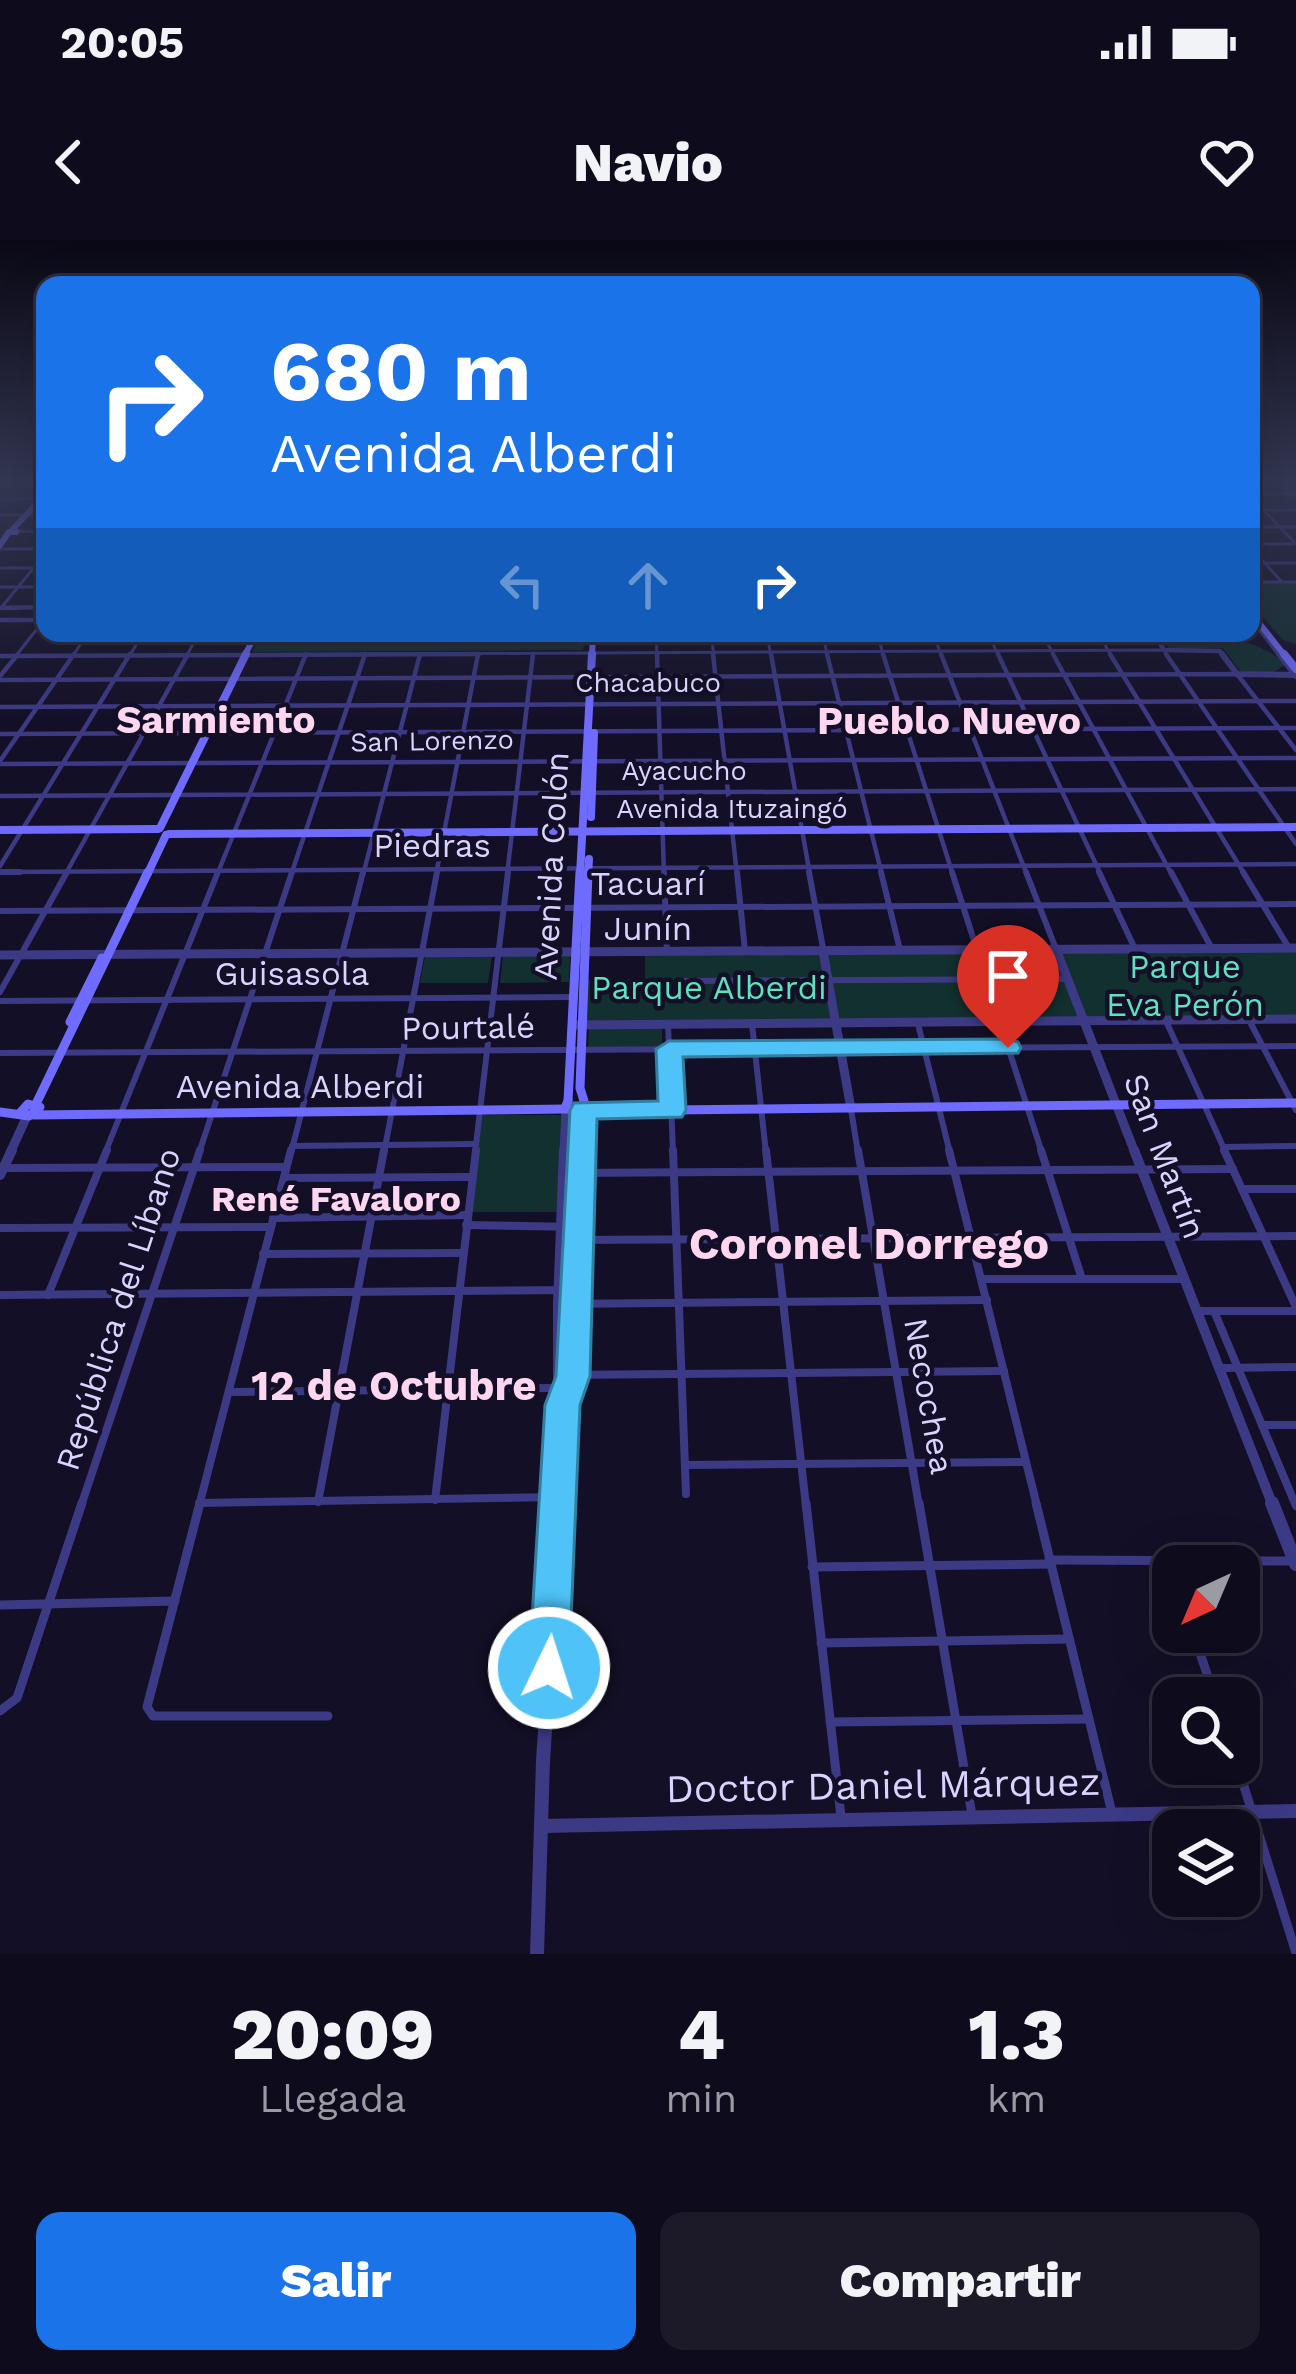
<!DOCTYPE html>
<html lang="es">
<meta charset="utf-8">
<style>
body{margin:0;font-family:"Work Sans",sans-serif;background:#1c1929;color:#f1f3f6;height:100vh;display:flex;flex-direction:column;font-size:45px;white-space:nowrap}
*{box-sizing:border-box;margin:0}
p{font-size:39px;color:#9b9ba3}
.icon{flex:none;width:66px;height:66px;fill:none;stroke:currentColor;stroke-width:2;stroke-linecap:round;stroke-linejoin:round}
.map{position:relative;height:1714px;overflow:hidden}
.sheet{display:flex;flex-direction:column;background:#0e0b1c;flex:1}
.sheet>*{flex:none}
.banner{position:absolute;left:36px;top:36px;width:1224px;height:366px;border-radius:24px;box-shadow:0 12px 48px #0002,0 0 0 3px #2e2b3b;background:#1a73e8;color:#fff;overflow:hidden}
.needle{width:78px;rotate:224deg}
.fabs{position:absolute;left:1152px;top:1305px;display:grid;gap:24px}
.fabs a{display:grid;place-items:center;width:108px;height:108px;border-radius:24px;background:#0e0b1c;box-shadow:0 12px 48px #0002,0 0 0 3px #2e2b3b;font-size:60px}
.pin{position:absolute;display:grid;place-items:center;width:102px;height:102px;color:#fff;margin:-123px -51px;border-radius:50% 50% 50% 0;rotate:-45deg;box-shadow:0 0 12px #0007}
.pin .icon{rotate:45deg}
.me{position:absolute;width:132px;margin:-66px;rotate:4deg;stroke-linejoin:round;filter:drop-shadow(0 0 9px #0008)}
.turn{display:flex;align-items:center;gap:42px;height:252px;padding:0 36px;font-size:54px}
.turn .icon{width:156px;height:156px;stroke-width:2.5}
.turn b{display:block;font-size:84px;line-height:102px}
.lanes{display:flex;align-items:center;height:114px;padding:0 36px;background:#0003;justify-content:center;gap:60px;direction:ltr}
.lanes .off{opacity:.35}
.eta{display:flex;justify-content:space-evenly;align-items:center;height:204px;text-align:center}
.eta b{font-size:72px;font-weight:800;line-height:84px}
.primary-button{display:flex;gap:24px;margin-top:auto;padding:24px 36px}
.primary-button a{flex:1;height:138px;border-radius:24px;background:#1a73e8;color:#fff;font-size:48px;font-weight:800;line-height:138px;text-align:center}
.primary-button a+a{background:#1c1929;color:#f1f3f6}
.status{display:flex;justify-content:space-between;align-items:center;height:84px;padding:0 60px;background:#0e0b1c;direction:ltr}
.status svg{height:33px;fill:currentColor}
header{display:flex;justify-content:space-between;align-items:center;height:156px;padding:0 36px;background:#0e0b1c;font-size:54px;font-weight:800}
.map>svg:first-child{display:block}
.green{fill:#12302f}
.lines{fill:none;stroke-linecap:round;stroke-linejoin:round}
.minor-far4{stroke:#3d3a85;stroke-width:3}
.minor-far3{stroke:#3d3a85;stroke-width:4.5}
.minor-far2{stroke:#3d3a85;stroke-width:6}
.minor-far1{stroke:#3d3a85;stroke-width:8}
.minor{stroke:#3d3a85;stroke-width:9}
.tertiary-far4{stroke:#3d3a85;stroke-width:4.5}
.tertiary-far3{stroke:#3d3a85;stroke-width:6}
.tertiary-far2{stroke:#3d3a85;stroke-width:9}
.tertiary-far1{stroke:#3d3a85;stroke-width:10}
.tertiary{stroke:#3d3a85;stroke-width:14}
.secondary-far2{stroke:#6f6bff;stroke-width:6}
.secondary-far1{stroke:#6f6bff;stroke-width:8}
.secondary{stroke:#6f6bff;stroke-width:9}
.route{fill:#4fc3f7;stroke:#337fa1;stroke-width:3}
.labels{text-anchor:middle;dominant-baseline:central;stroke-width:9;stroke-linejoin:round;paint-order:stroke}
.far-street-label{font-size:27px;fill:#d9d4ff;stroke:#130f26}
.street-label{font-size:33px;fill:#d9d4ff;stroke:#130f26}
.park-label{font-size:33px;fill:#5fe0c0;stroke:#130f26}
.neighbourhood-label{font-size:36px;font-weight:bold;fill:#ffd6f0;stroke:#130f26}
.far-district-label{font-size:39px;font-weight:bold;fill:#ffd6f0;stroke:#130f26}
.near-street-label{font-size:39px;fill:#d9d4ff;stroke:#130f26}
.near-neighbourhood-label{font-size:42px;font-weight:bold;fill:#ffd6f0;stroke:#130f26}
.district-label{font-size:45px;font-weight:bold;fill:#ffd6f0;stroke:#130f26}
</style>
<div class="status"><b>20:05</b><svg viewBox="0 0 49 12"><path d="M0 12V9h3v3zM5 12V6h3v6zM10 12V3h3v9zM15 12V0h3v12zM26 1h20v11H26zM47 4h2v5h-2z"/></svg></div>
<header><svg class="icon" aria-label="back" viewBox="0 0 24 24"><path d="M15 5l-7 7 7 7"/></svg>Navio<svg class="icon" aria-label="heart" viewBox="0 0 24 24"><path d="M12 20l-8-8c-3-5 5-10 8-4 3-6 11-1 8 4z"/></svg></header>
<div class="map">
<svg width="1296" height="1714" viewBox="0 0 1296 1714">
<rect width="100%" height="100%" fill="#130f26"/>
<g class="green">
<polygon points="1251,343 1296,343 1296,404 1283,400 1251,363"/>
<polygon points="262,393 586,393 583,410 252,412"/>
<path d="M1157 393C1192 393 1263 396 1285 425L1274 432 1240 431 1223 408H1169Z"/>
<polygon points="1296,711 1296,777 1087,778 1062,712"/>
<polygon points="1055,712 1080,778 840,780 827,713"/>
<polygon points="820,713 832,780 586,781 588,740 645,739 645,714"/>
<polygon points="503,715 570,715 569,742 500,743"/>
<polygon points="425,716 492,716 488,743 420,743"/>
<polygon points="589,786 662,786 662,807 588,807"/>
<polygon points="482,875 562,875 557,972 470,972"/>
</g>
<g class="lines">
<g class="minor-far4">
<polyline points="1282,243 1293,255"/>
<polyline points="0,244 45,243"/>
<polyline points="1251,254 1296,254"/>
<polyline points="1251,257 1296,304"/>
<polyline points="0,259 44,259"/>
<polyline points="1251,270 1296,270"/>
<polyline points="0,275 45,275"/>
<polyline points="1251,287 1296,287"/>
<polyline points="18,291 45,292"/>
<polyline points="1251,304 1292,304"/>
<polyline points="1251,308 1282,342"/>
<polyline points="0,309 45,309"/>
<polyline points="1251,323 1296,323"/>
<polyline points="0,328 45,328"/>
<polyline points="1251,342 1296,342"/>
<polyline points="0,347 45,347"/>
<polyline points="1,368 45,314"/>
<polyline points="656,393 657,417"/>
<polyline points="711,393 714,417"/>
<polyline points="767,393 771,417"/>
<polyline points="822,393 828,417"/>
<polyline points="877,393 884,417"/>
<polyline points="933,393 942,417"/>
<polyline points="988,393 999,417"/>
<polyline points="1042,393 1055,417"/>
<polyline points="1098,393 1112,417"/>
<polyline points="0,416 1164,410 1168,417"/>
<polyline points="15,417 44,380"/>
<polyline points="72,417 88,393"/>
<polyline points="129,417 143,393"/>
<polyline points="186,417 199,393"/>
</g>
<g class="minor-far3">
<polyline points="657,414 664,635"/>
<polyline points="713,414 737,635"/>
<polyline points="771,414 810,635"/>
<polyline points="827,414 882,635"/>
<polyline points="883,414 953,635"/>
<polyline points="941,414 1027,635"/>
<polyline points="998,414 1101,635"/>
<polyline points="1053,414 1172,635"/>
<polyline points="1110,414 1245,635"/>
<polyline points="1166,414 1296,604"/>
<polyline points="0,416 479,414"/>
<polyline points="0,436 18,414"/>
<polyline points="0,440 1237,434 1296,510"/>
<polyline points="0,467 1296,461"/>
<polyline points="0,494 1296,488"/>
<polyline points="0,521 74,414"/>
<polyline points="0,524 1296,518"/>
<polyline points="0,556 1296,549"/>
<polyline points="0,626 130,414"/>
<polyline points="0,632 1296,624"/>
<polyline points="65,635 188,414"/>
<polyline points="217,635 306,414"/>
<polyline points="291,635 365,414"/>
<polyline points="363,635 420,414"/>
<polyline points="436,635 478,414"/>
<polyline points="507,635 533,414"/>
</g>
<g class="minor-far2">
<polyline points="0,632 20,632"/>
<polyline points="664,632 667,712"/>
<polyline points="737,632 745,711"/>
<polyline points="809,632 823,708"/>
<polyline points="881,632 900,710"/>
<polyline points="952,632 977,710"/>
<polyline points="1026,632 1056,709"/>
<polyline points="1099,632 1135,709"/>
<polyline points="1171,632 1212,709"/>
<polyline points="1243,632 1289,708"/>
<polyline points="0,671 1296,664"/>
<polyline points="679,741 1068,739"/>
<polyline points="0,752 67,632"/>
<polyline points="0,761 574,757"/>
<polyline points="1249,780 1296,870"/>
<polyline points="1166,781 1226,913"/>
<polyline points="1000,782 1042,913"/>
<polyline points="668,784 673,913"/>
<polyline points="752,784 766,913"/>
<polyline points="918,784 950,913"/>
<polyline points="0,813 1296,806"/>
<polyline points="851,869 858,913"/>
<polyline points="292,906 475,904"/>
<polyline points="1224,907 1296,906"/>
<polyline points="105,913 218,632"/>
<polyline points="199,913 292,632"/>
<polyline points="291,913 363,632"/>
<polyline points="384,913 437,632"/>
<polyline points="475,913 508,632"/>
</g>
<g class="minor-far1">
<polyline points="673,910 686,1254"/>
<polyline points="766,910 806,1266"/>
<polyline points="858,910 919,1266"/>
<polyline points="949,910 1037,1266"/>
<polyline points="1041,910 1082,1039"/>
<polyline points="1224,910 1296,1067"/>
<polyline points="3,928 286,927"/>
<polyline points="565,933 1233,929"/>
<polyline points="284,938 470,937"/>
<polyline points="1242,949 1296,949"/>
<polyline points="273,978 467,975"/>
<polyline points="466,985 578,987"/>
<polyline points="0,988 269,987"/>
<polyline points="562,1000 1296,996"/>
<polyline points="263,1014 463,1013"/>
<polyline points="982,1039 1182,1039"/>
<polyline points="0,1055 575,1050"/>
<polyline points="48,1055 107,910"/>
<polyline points="559,1064 987,1060"/>
<polyline points="1200,1071 1296,1071"/>
<polyline points="1214,1071 1296,1266"/>
<polyline points="1222,1128 1296,1127"/>
<polyline points="558,1135 1004,1131"/>
<polyline points="229,1152 555,1148"/>
<polyline points="1262,1185 1296,1185"/>
<polyline points="688,1225 1026,1222"/>
<polyline points="435,1260 476,910"/>
<polyline points="318,1262 384,910"/>
<polyline points="199,1263 560,1257"/>
<polyline points="81,1266 200,910"/>
<polyline points="199,1266 291,910"/>
</g>
<g class="minor">
<polyline points="200,1263 147,1467 153,1476 328,1476"/>
<polyline points="806,1263 841,1577"/>
<polyline points="919,1263 972,1575"/>
<polyline points="1036,1263 1112,1573"/>
<polyline points="1049,1320 1292,1321"/>
<polyline points="812,1327 1050,1324"/>
<polyline points="0,1365 175,1361"/>
<polyline points="1193,1392 1215,1458"/>
<polyline points="821,1403 1069,1399"/>
<polyline points="0,1471 17,1458 82,1263"/>
<polyline points="830,1482 1089,1479"/>
<polyline points="1237,1524 1296,1713"/>
</g>
<g class="tertiary-far4">
<polyline points="0,368 45,367"/>
<polyline points="1251,378 1281,417"/>
<polyline points="0,380 45,380"/>
<polyline points="1153,393 1164,410 1220,411 1224,417"/>
</g>
<g class="tertiary-far3">
<polyline points="1222,414 1237,434 1295,435"/>
<polyline points="1279,414 1296,436"/>
</g>
<g class="tertiary-far2">
<polyline points="1056,709 1135,913"/>
<polyline points="823,711 851,869"/>
<polyline points="0,715 1296,708"/>
<polyline points="575,785 1296,779"/>
<polyline points="10,913 27,876"/>
<polyline points="564,913 566,870"/>
<polyline points="582,913 584,870"/>
</g>
<g class="tertiary-far1">
<polyline points="1134,910 1273,1266"/>
<polyline points="0,935 12,910"/>
<polyline points="563,1165 573,1135 582,910"/>
<polyline points="559,1266 563,1165 558,1148 558,1064 564,910"/>
</g>
<g class="tertiary">
<polyline points="1272,1263 1296,1324"/>
<polyline points="543,1586 1296,1571"/>
<polyline points="537,1714 543,1521 560,1263"/>
</g>
<g class="secondary-far2">
<polyline points="12,290 45,255"/>
<polyline points="0,305 9,292 16,292"/>
<polyline points="1251,373 1286,417"/>
<polyline points="244,417 256,393"/>
<polyline points="592,417 593,393"/>
</g>
<g class="secondary-far1">
<polyline points="1284,414 1296,429"/>
<polyline points="591,577 594,493"/>
<polyline points="160,588 246,414"/>
<polyline points="0,590 158,589"/>
<polyline points="169,594 1296,587"/>
<polyline points="147,635 166,595"/>
<polyline points="580,635 592,414"/>
<polyline points="588,635 589,619"/>
</g>
<g class="secondary">
<polyline points="70,782 102,718"/>
<polyline points="568,861 565,868 576,871 1296,863"/>
<polyline points="568,861 580,632"/>
<polyline points="584,861 580,848 588,632"/>
<polyline points="36,864 148,632"/>
<polyline points="0,872 29,876 40,867 28,864 20,873"/>
<polyline points="34,875 566,869"/>
</g>
</g>
<linearGradient id="sky" x2="0" y2="1"><stop stop-color="#0a0815"/><stop offset="0.5" stop-color="#333752"/><stop offset="1" stop-color="#333752" stop-opacity="0"/></linearGradient>
<rect width="1296" height="483" fill="url(#sky)"/>
<polygon class="route" points="1008,799 1018,802 1021,808 1018,813 683,817 686,870 682,877 597,879 590,1136 580,1165 569,1428 563,1441 549,1447 535,1441 529,1428 545,1165 556,1136 570,870 574,863 658,861 656,809 669,801"/>
<g class="labels">
<g class="far-street-label">
<text x="648" y="443">Chacabuco</text>
<text transform="translate(432 501) rotate(-1)">San Lorenzo</text>
<text x="684" y="531">Ayacucho</text>
<text x="732" y="569">Avenida Ituzaingó</text>
</g>
<g class="street-label">
<text x="432" y="605">Piedras</text>
<text transform="translate(551 626) rotate(-87)">Avenida Colón</text>
<text x="648" y="643">Tacuarí</text>
<text x="648" y="688">Junín</text>
<text x="292" y="733">Guisasola</text>
<text transform="translate(468 787) rotate(-1)">Pourtalé</text>
<text x="300" y="846">Avenida Alberdi</text>
<text transform="translate(1165 916) rotate(69)">San Martín</text>
<text transform="translate(118 1069) rotate(-72)">República del Líbano</text>
<text transform="translate(929 1156) rotate(80)">Necochea</text>
</g>
<g class="park-label">
<text x="1185" y="726">Parque<tspan x="1185" dy="38">Eva Perón</tspan></text>
<text x="709" y="747">Parque Alberdi</text>
</g>
<g class="neighbourhood-label">
<text x="336" y="959">René Favaloro</text>
</g>
<g class="far-district-label">
<text x="216" y="479">Sarmiento</text>
<text x="949" y="480">Pueblo Nuevo</text>
</g>
<g class="near-street-label">
<text transform="translate(883 1545) rotate(-1)">Doctor Daniel Márquez</text>
</g>
<g class="near-neighbourhood-label">
<text x="394" y="1145">12 de Octubre</text>
</g>
<g class="district-label">
<text x="869" y="1003">Coronel Dorrego</text>
</g>
</g>
</svg>
<div class="fabs">
<a><svg class="needle" viewBox="-14 -14 28 28"><path d="M0-13l5 13h-10z" fill="#e53935"/><path d="M0 13l5-13h-10z" fill="#9b9ba3"/></svg></a>
<a><svg class="icon" aria-label="search" viewBox="0 0 24 24"><circle cx="10" cy="10" r="6"/><path d="M15 15l6 6"/></svg></a>
<a><svg class="icon" aria-label="layers" viewBox="0 0 24 24"><path d="M12 4l9 5-9 5-9-5zM3 14l9 5 9-5"/></svg></a>
</div>
<div class="pin" style="left:1008px;top:808px;background:#d93025"><svg class="icon" aria-label="arrive" viewBox="0 0 24 24"><path d="M6 21V4h12l-3 4 3 4H6"/></svg></div>
<svg class="me" style="left:549px;top:1428px" viewBox="-20 -20 40 40"><circle r="17" fill="#4fc3f7" stroke="#fff" stroke-width="3"/><path d="M0-11L8 9 0 5-8 9z" fill="#fff"/></svg>
<div class="banner">
<div class="turn"><svg class="icon" aria-label="right" viewBox="0 0 24 24"><path d="M7 20v-9h11M14 6l5 5-5 5"/></svg><div><b>680 m</b>Avenida Alberdi</div></div>
<div class="lanes"><svg class="icon off" aria-label="left" viewBox="0 0 24 24"><path d="M17 20v-9H6M10 6l-5 5 5 5"/></svg><svg class="icon off" aria-label="ahead" viewBox="0 0 24 24"><path d="M12 20V5M6 11l6-6 6 6"/></svg><svg class="icon" aria-label="right" viewBox="0 0 24 24"><path d="M7 20v-9h11M14 6l5 5-5 5"/></svg></div>
</div>
</div>
<section class="sheet">
<div class="eta">
<div><b>20:09</b><p>Llegada</p></div>
<div><b>4</b><p>min</p></div>
<div><b>1.3</b><p>km</p></div>
</div>
<div class="primary-button"><a>Salir</a><a>Compartir</a></div>
</section>
